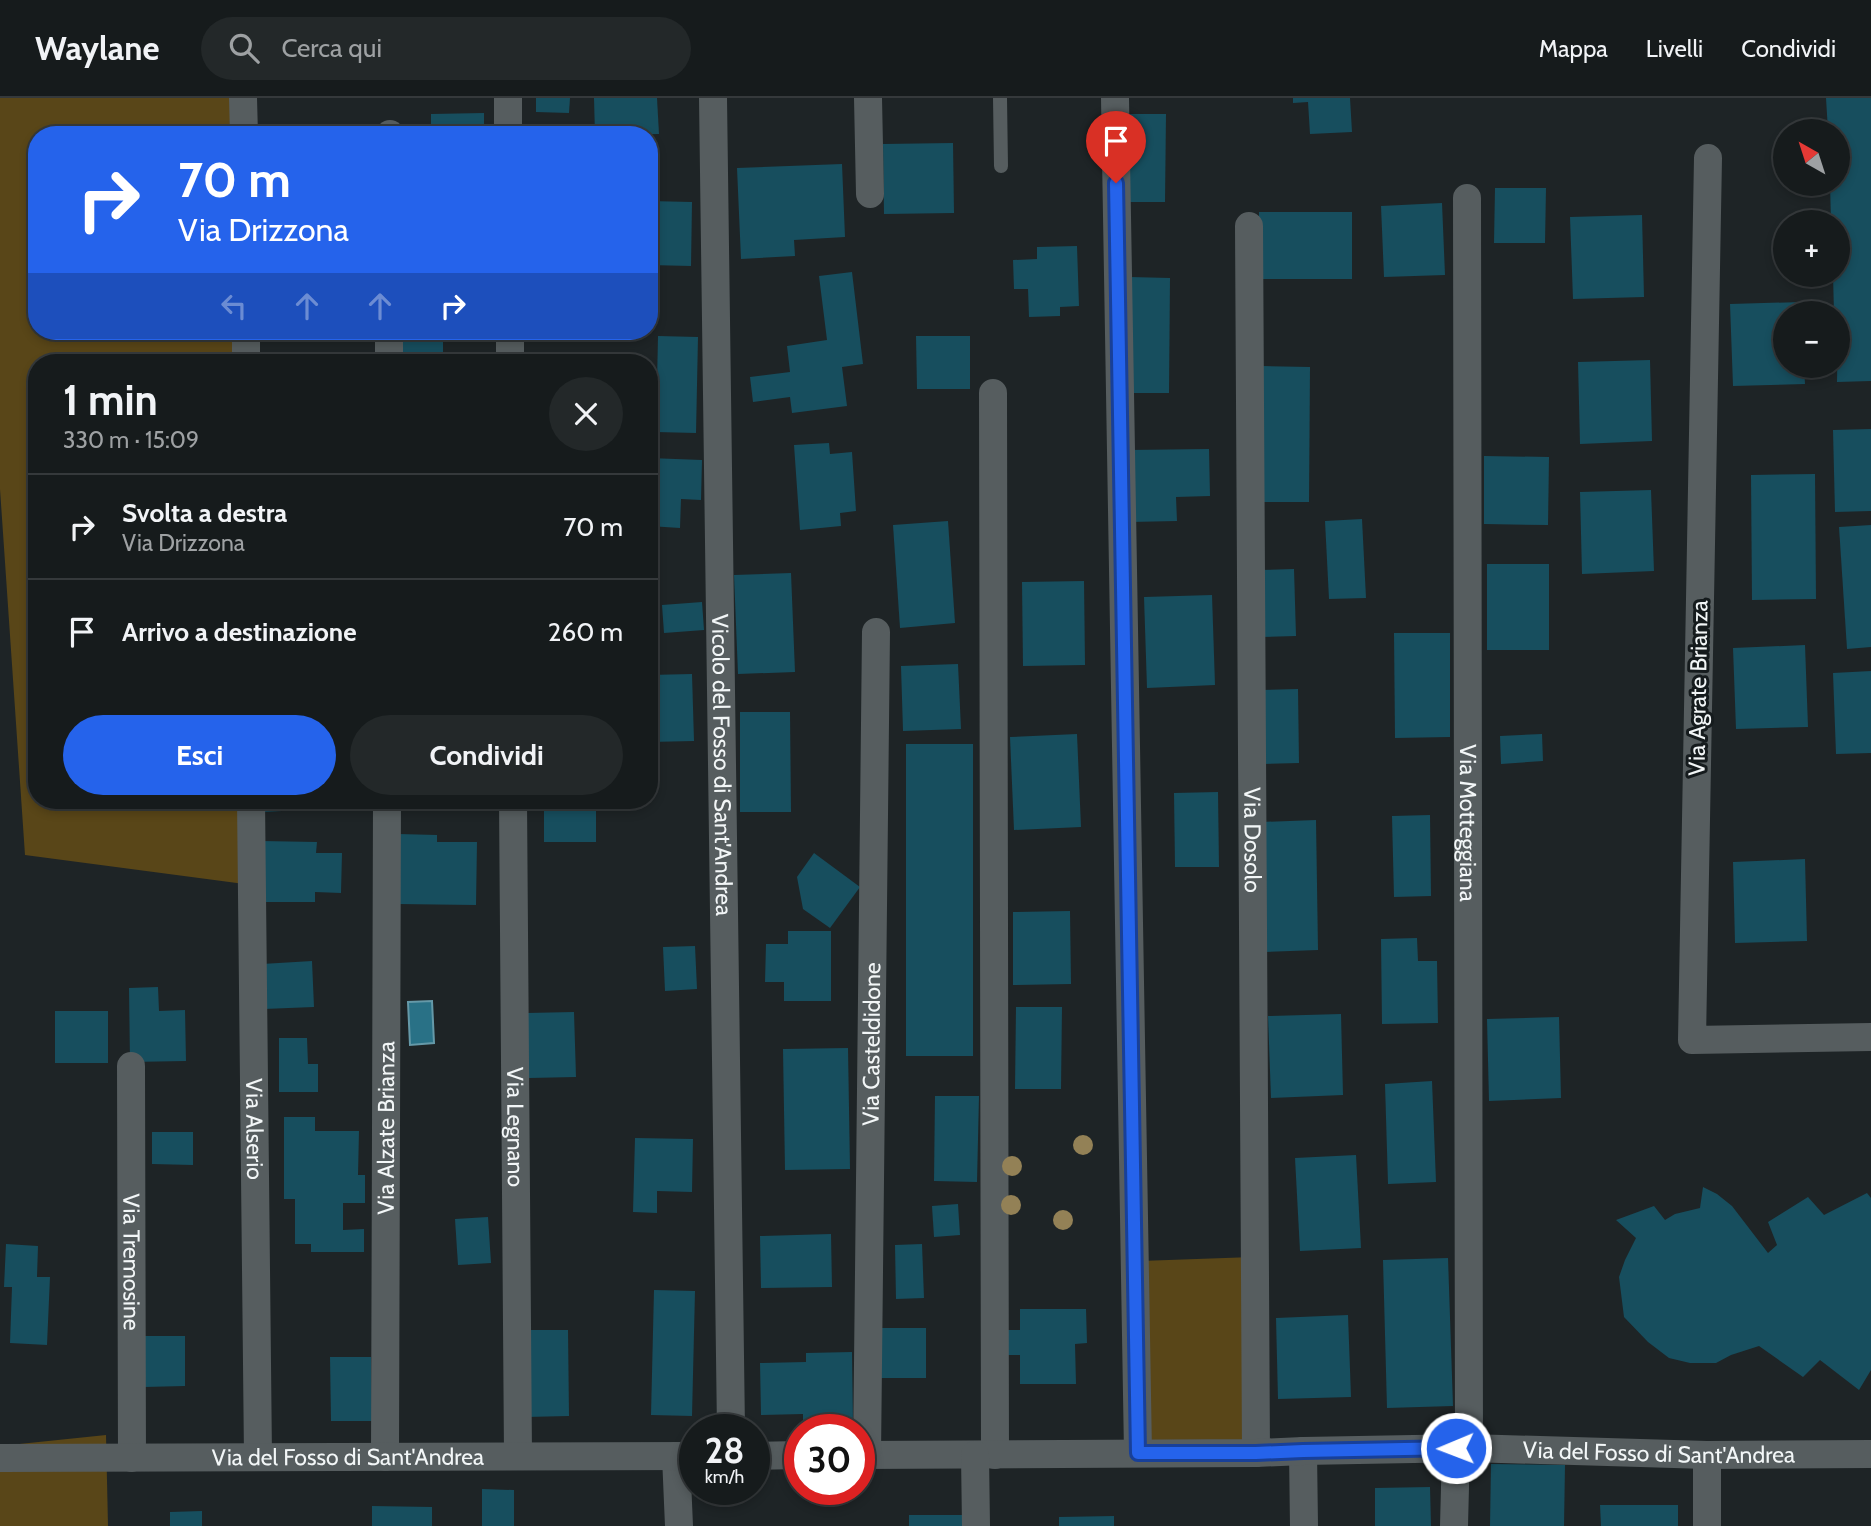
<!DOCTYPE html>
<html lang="it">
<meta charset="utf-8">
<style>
body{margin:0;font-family:Cabin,sans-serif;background:#232829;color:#f1f3f6;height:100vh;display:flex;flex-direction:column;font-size:26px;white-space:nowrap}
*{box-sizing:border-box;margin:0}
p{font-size:23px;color:#9ea1a3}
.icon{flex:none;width:38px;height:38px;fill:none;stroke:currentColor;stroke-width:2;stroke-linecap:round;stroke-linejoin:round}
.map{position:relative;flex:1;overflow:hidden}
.panel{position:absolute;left:28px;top:256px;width:630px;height:455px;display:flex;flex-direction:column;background:#161b1c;border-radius:28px;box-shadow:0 4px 10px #0003,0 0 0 2px #35393b}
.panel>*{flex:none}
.banner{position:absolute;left:28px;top:28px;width:630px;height:214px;border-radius:28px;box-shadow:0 4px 10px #0003,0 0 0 2px #35393b;background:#2563eb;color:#fff;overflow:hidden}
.needle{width:46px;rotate:321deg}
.buttons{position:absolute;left:1773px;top:21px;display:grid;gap:14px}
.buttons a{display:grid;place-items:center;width:77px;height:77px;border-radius:50%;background:#161b1c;box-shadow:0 4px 10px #0003,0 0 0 2px #35393b;font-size:35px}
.speed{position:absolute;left:679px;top:1316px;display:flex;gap:14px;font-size:35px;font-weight:700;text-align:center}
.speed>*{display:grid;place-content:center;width:91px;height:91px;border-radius:50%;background:#161b1c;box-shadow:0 4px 10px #0003,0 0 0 2px #35393b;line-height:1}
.speed small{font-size:18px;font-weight:400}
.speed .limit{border:10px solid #d22;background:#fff;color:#111}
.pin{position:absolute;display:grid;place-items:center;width:60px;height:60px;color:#fff;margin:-72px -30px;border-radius:50% 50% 50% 0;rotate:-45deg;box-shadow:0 0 7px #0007}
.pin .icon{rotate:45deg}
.me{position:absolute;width:77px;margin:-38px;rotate:269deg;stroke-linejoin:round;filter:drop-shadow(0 0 5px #0008)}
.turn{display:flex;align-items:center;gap:24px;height:147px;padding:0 35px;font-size:32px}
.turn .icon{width:91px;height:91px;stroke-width:2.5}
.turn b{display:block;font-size:49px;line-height:60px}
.lanes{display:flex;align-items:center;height:66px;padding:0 35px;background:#0003;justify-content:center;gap:35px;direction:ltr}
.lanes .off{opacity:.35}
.round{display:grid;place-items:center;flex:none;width:74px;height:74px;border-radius:37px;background:#232829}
.overview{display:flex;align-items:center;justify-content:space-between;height:119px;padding:0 35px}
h1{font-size:42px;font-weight:800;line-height:52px}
.cta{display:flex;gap:14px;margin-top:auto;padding:14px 35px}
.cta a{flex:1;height:80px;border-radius:42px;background:#2563eb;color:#fff;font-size:28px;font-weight:800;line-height:80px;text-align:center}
.cta a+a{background:#232829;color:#f1f3f6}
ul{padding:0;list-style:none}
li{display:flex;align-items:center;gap:21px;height:105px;padding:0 35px;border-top:2px solid #35393b}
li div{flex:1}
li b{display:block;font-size:26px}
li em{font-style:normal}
header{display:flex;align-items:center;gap:42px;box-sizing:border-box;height:98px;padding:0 35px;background:#161b1c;border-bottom:2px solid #35393b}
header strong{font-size:33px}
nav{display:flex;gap:38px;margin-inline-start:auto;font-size:24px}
.search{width:490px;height:63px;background:#232829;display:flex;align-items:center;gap:18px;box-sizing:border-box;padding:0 24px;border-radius:38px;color:#9ea1a3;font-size:26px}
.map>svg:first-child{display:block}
.green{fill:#594618}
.water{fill:#297186;stroke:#6599a8;stroke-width:2}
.building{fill:#174e5e}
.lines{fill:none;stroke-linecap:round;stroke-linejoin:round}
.lane{stroke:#565d5f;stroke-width:14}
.street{stroke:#565d5f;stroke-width:28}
.tree{fill:#938156}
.route-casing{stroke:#184099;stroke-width:18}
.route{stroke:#2563eb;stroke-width:12}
.labels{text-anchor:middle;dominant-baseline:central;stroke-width:6;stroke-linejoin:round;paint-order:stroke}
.street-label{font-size:23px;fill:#f2f6f7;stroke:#151b1d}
</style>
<header>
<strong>Waylane</strong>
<div class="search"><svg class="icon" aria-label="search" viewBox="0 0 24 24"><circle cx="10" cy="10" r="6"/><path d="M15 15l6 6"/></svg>Cerca qui</div>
<nav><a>Mappa</a><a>Livelli</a><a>Condividi</a></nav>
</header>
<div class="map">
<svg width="1871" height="1428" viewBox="0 0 1871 1428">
<rect width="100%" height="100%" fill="#1e2426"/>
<g class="green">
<polygon points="0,0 243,0 244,37 37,37 37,233 246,233 246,264 37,264 37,702 251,702 252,787 25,757 0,391"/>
<polygon points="1253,1159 1259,1345 1147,1349 1140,1163"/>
<polygon points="106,1337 108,1428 0,1428 0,1348"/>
</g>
<polygon class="water" points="432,903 434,945 410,947 408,904"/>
<g class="building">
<polygon points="536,0 570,0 569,15 536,14"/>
<polygon points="594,0 657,0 659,36 595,37"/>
<polygon points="1293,0 1350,0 1352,34 1310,36 1308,4 1293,5"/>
<polygon points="1826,0 1871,0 1871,283 1837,284 1838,215 1834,215 1833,177 1838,177 1838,124 1831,124 1830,86 1838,86 1838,33 1828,33"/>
<polygon points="484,15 484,37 431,37 431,16"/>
<polygon points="1123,16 1166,16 1165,104 1122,104"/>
<polygon points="953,45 954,115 884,116 883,46"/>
<polygon points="842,66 845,139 794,142 795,158 741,161 737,70"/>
<polygon points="1495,90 1546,90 1545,145 1494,145"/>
<polygon points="649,103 692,104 691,168 649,167"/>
<polygon points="1442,105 1445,177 1384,179 1381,108"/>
<rect x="1259" y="114" width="93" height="67"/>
<polygon points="1642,117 1644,199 1573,201 1570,119"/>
<polygon points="1077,148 1079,208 1060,209 1060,218 1029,219 1028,191 1014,191 1013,162 1037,161 1037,149"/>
<polygon points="852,174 863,266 842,269 847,308 792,315 790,299 753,304 750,279 790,274 787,248 827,242 819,178"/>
<polygon points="1130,179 1170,180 1169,295 1128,295"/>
<polygon points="1802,204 1803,215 1785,215 1785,268 1804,268 1805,286 1733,288 1730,206"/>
<rect x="400" y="233" width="43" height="31"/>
<polygon points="658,238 698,239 696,335 656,334"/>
<polygon points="916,238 970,238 970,291 917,291"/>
<polygon points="1650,262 1652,343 1580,346 1578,264"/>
<polygon points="1262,268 1310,269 1309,404 1261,404"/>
<polygon points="1871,331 1871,413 1835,414 1833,332"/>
<polygon points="829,345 830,356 852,354 856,413 840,415 841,428 800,432 794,347"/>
<polygon points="1209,351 1210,398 1176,399 1177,423 1130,424 1128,352"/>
<polygon points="1484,358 1549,359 1548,427 1484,426"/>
<polygon points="649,360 702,362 701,402 681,401 680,430 649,428"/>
<polygon points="1815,376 1816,501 1752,502 1751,377"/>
<polygon points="1651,392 1654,473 1582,476 1580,394"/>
<polygon points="1362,421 1366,500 1329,501 1325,423"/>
<polygon points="948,423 955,525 900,530 893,427"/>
<polygon points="1871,427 1871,549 1847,551 1839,429"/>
<rect x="1487" y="466" width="62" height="86"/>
<polygon points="1294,471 1296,538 1261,539 1259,472"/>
<polygon points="791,475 795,574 738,576 734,477"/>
<polygon points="1084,483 1085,567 1023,568 1022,484"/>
<polygon points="1212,497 1215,587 1147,590 1144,499"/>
<polygon points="702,504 704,532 664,535 662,507"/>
<polygon points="1394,535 1450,535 1450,639 1395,640"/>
<polygon points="1805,547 1808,629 1736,631 1733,550"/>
<polygon points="958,566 961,631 903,633 901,568"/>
<polygon points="1871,573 1871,655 1836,656 1833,575"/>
<polygon points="692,576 694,643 649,644 649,577"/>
<polygon points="1298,591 1299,665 1262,666 1260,592"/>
<polygon points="740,614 790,614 791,714 740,714"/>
<polygon points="1077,636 1081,729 1014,732 1010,639"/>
<polygon points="1542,636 1543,663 1501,666 1500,638"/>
<rect x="906" y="646" width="67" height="312"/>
<polygon points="1218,694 1219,769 1175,769 1174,695"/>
<polygon points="262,702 318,702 319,711 263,714"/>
<rect x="544" y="702" width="52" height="42"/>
<polygon points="1430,717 1431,798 1394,799 1392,718"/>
<polygon points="1316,722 1318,852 1264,854 1261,724"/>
<polygon points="398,736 437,737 437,744 477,744 476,807 397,806"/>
<polygon points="261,743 317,744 316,755 342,755 341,795 315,794 315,804 260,804"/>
<polygon points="814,755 860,789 830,830 803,811 797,779"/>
<polygon points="1805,761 1807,843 1735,845 1733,764"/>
<polygon points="1070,813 1071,886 1013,887 1013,814"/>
<polygon points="788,833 831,833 831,903 784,903 784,884 765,884 766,846 788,846"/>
<polygon points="1417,840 1418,863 1437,863 1438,925 1382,926 1381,841"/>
<polygon points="695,848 697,891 665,893 663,849"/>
<polygon points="312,863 314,909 264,911 262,866"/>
<polygon points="158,889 159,913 185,912 186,963 130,964 129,890"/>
<polygon points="1016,909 1062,909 1061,991 1015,991"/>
<rect x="55" y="913" width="53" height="52"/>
<polygon points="574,914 576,979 529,980 527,915"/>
<polygon points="1341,916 1343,997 1271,1000 1268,918"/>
<polygon points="1559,919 1561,1000 1489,1003 1487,921"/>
<polygon points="279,940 307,940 308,966 318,966 318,994 279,994"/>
<polygon points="848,950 850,1071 785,1072 783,951"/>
<polygon points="1432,983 1436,1084 1388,1086 1385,986"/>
<polygon points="935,998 979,998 977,1084 934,1083"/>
<polygon points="284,1019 315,1019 315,1033 359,1033 358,1077 365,1077 365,1105 343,1105 343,1132 364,1131 364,1154 311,1154 311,1146 295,1146 295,1101 284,1101"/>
<polygon points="152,1034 193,1034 193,1067 152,1066"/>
<polygon points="635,1040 693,1041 692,1094 657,1093 657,1115 633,1114"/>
<polygon points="1356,1057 1361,1150 1300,1153 1295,1060"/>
<polygon points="1703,1089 1717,1096 1732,1108 1768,1155 1777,1147 1768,1124 1808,1099 1824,1117 1867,1095 1871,1100 1871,1272 1859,1292 1820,1262 1803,1279 1759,1248 1731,1257 1716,1265 1690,1265 1669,1260 1648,1244 1624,1219 1619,1179 1625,1162 1636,1140 1616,1122 1654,1108 1665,1122 1675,1116 1700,1110"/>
<polygon points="958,1106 960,1137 934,1139 932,1108"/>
<polygon points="488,1119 491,1165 458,1167 455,1121"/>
<polygon points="831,1136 832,1189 761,1190 760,1138"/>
<polygon points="6,1146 38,1148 37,1179 50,1179 47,1247 10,1245 12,1189 4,1189"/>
<polygon points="922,1146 924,1200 896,1201 895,1147"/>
<polygon points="1448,1160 1453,1308 1387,1310 1383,1162"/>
<polygon points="654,1192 695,1193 692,1318 651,1317"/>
<polygon points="1020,1211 1086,1211 1087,1245 1075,1246 1076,1286 1020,1286 1020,1257 1007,1257 1007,1232 1020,1232"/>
<polygon points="1348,1217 1351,1299 1278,1301 1276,1220"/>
<rect x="877" y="1230" width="49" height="50"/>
<polygon points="525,1232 568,1232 569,1318 526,1319"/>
<polygon points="144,1238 185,1238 185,1288 144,1289"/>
<polygon points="852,1254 853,1327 803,1328 803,1316 761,1317 760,1265 806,1264 806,1255"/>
<polygon points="330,1259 371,1259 372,1323 331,1323"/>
<polygon points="1491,1366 1565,1367 1564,1428 1490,1428"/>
<polygon points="1430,1389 1431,1428 1375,1428 1375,1390"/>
<polygon points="482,1391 514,1392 514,1428 482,1428"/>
<polygon points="1600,1407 1678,1407 1678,1428 1601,1428"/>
<polygon points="372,1408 432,1409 432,1428 372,1428"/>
<polygon points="202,1413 202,1428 170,1428 170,1414"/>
<rect x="909" y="1417" width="54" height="11"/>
<polygon points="1114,1418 1114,1428 1059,1428 1059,1419"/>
</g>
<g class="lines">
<polyline class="lane" points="1000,0 1001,68"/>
<g class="street">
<polyline points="243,0 244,37"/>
<polyline points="508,0 508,37"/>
<path id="s1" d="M713 0 731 1332"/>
<polyline points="868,0 870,96"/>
<polyline points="1115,0 1138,1355"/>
<polyline points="390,37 390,36"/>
<polyline points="1708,60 1692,942 1871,939"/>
<path id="s2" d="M1467 100 1469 1350"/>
<path id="s3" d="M1249 128 1256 1355"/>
<polyline points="246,233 246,264"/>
<polyline points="510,233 510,264"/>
<polyline points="389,264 389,233"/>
<polyline points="993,295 995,1357"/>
<path id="s4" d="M251 702 258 1359"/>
<path id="s5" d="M513 702 518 1357"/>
<path id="s6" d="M131 968 132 1360"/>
<polyline points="1303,1353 1304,1428"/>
<path id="s7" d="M859 1357 1256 1355 1303 1353 1469 1350 1707 1357 1871 1356"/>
<path id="s8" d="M867 1357 876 534"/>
<polyline points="975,1357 976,1428"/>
<polyline points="676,1358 679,1428"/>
<polyline points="754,1358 800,1357"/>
<path id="s9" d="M385 1359 387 702"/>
<path id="s10" d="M0 1360 695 1358"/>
<polyline points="1454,1428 1456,1350"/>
<polyline points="1707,1428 1707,1357"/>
</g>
</g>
<g class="tree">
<circle cx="1083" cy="1047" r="10"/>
<circle cx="1012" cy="1068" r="10"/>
<circle cx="1011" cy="1107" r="10"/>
<circle cx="1063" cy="1122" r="10"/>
</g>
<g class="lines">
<defs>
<polyline id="route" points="1116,85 1138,1355 1256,1355 1303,1353 1456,1350"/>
</defs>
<use href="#route" class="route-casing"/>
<use href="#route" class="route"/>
</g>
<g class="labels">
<g class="street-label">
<text transform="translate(1698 590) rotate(-89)">Via Agrate Brianza</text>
<text stroke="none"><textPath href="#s1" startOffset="667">Vicolo del Fosso di Sant'Andrea</textPath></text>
<text stroke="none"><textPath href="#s2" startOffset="625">Via Motteggiana</textPath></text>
<text stroke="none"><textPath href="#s3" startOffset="614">Via Dosolo</textPath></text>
<text stroke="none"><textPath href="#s8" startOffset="411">Via Casteldidone</textPath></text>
<text stroke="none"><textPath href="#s5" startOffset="327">Via Legnano</textPath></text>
<text stroke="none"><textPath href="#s4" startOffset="329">Via Alserio</textPath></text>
<text stroke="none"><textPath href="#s9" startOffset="329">Via Alzate Brianza</textPath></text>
<text stroke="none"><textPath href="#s6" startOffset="196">Via Tremosine</textPath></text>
<text stroke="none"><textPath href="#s7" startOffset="800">Via del Fosso di Sant'Andrea</textPath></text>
<text stroke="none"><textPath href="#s10" startOffset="348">Via del Fosso di Sant'Andrea</textPath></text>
</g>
</g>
</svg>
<div class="buttons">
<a><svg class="needle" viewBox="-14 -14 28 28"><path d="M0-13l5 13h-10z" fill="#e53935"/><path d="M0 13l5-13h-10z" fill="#9ea1a3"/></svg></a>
<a>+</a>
<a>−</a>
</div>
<div class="speed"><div>28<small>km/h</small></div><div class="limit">30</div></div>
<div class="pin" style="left:1116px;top:85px;background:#d93025"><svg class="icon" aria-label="arrive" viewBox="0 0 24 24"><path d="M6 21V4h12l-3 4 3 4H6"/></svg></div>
<svg class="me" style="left:1456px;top:1350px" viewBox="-20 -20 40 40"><circle r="17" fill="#2563eb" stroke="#fff" stroke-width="3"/><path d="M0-11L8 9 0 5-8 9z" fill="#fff"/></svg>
<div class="banner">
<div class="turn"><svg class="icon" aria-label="right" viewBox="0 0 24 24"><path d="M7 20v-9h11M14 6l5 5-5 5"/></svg><div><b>70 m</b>Via Drizzona</div></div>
<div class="lanes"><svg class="icon off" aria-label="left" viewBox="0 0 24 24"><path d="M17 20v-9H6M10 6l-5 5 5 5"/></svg><svg class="icon off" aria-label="ahead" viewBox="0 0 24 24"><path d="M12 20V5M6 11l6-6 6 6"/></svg><svg class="icon off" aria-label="ahead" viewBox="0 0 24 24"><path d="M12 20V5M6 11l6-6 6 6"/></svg><svg class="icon" aria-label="right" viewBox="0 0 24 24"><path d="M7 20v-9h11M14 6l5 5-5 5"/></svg></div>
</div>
<section class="panel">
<div class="overview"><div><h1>1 min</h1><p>330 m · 15:09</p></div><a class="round"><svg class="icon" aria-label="close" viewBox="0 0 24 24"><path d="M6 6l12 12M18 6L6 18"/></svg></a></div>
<ul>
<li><svg class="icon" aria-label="right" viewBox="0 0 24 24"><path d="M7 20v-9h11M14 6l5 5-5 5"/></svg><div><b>Svolta a destra</b><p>Via Drizzona</p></div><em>70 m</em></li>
<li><svg class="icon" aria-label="arrive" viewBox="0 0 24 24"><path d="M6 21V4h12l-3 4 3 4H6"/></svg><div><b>Arrivo a destinazione</b></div><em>260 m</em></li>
</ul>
<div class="cta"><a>Esci</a><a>Condividi</a></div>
</section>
</div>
